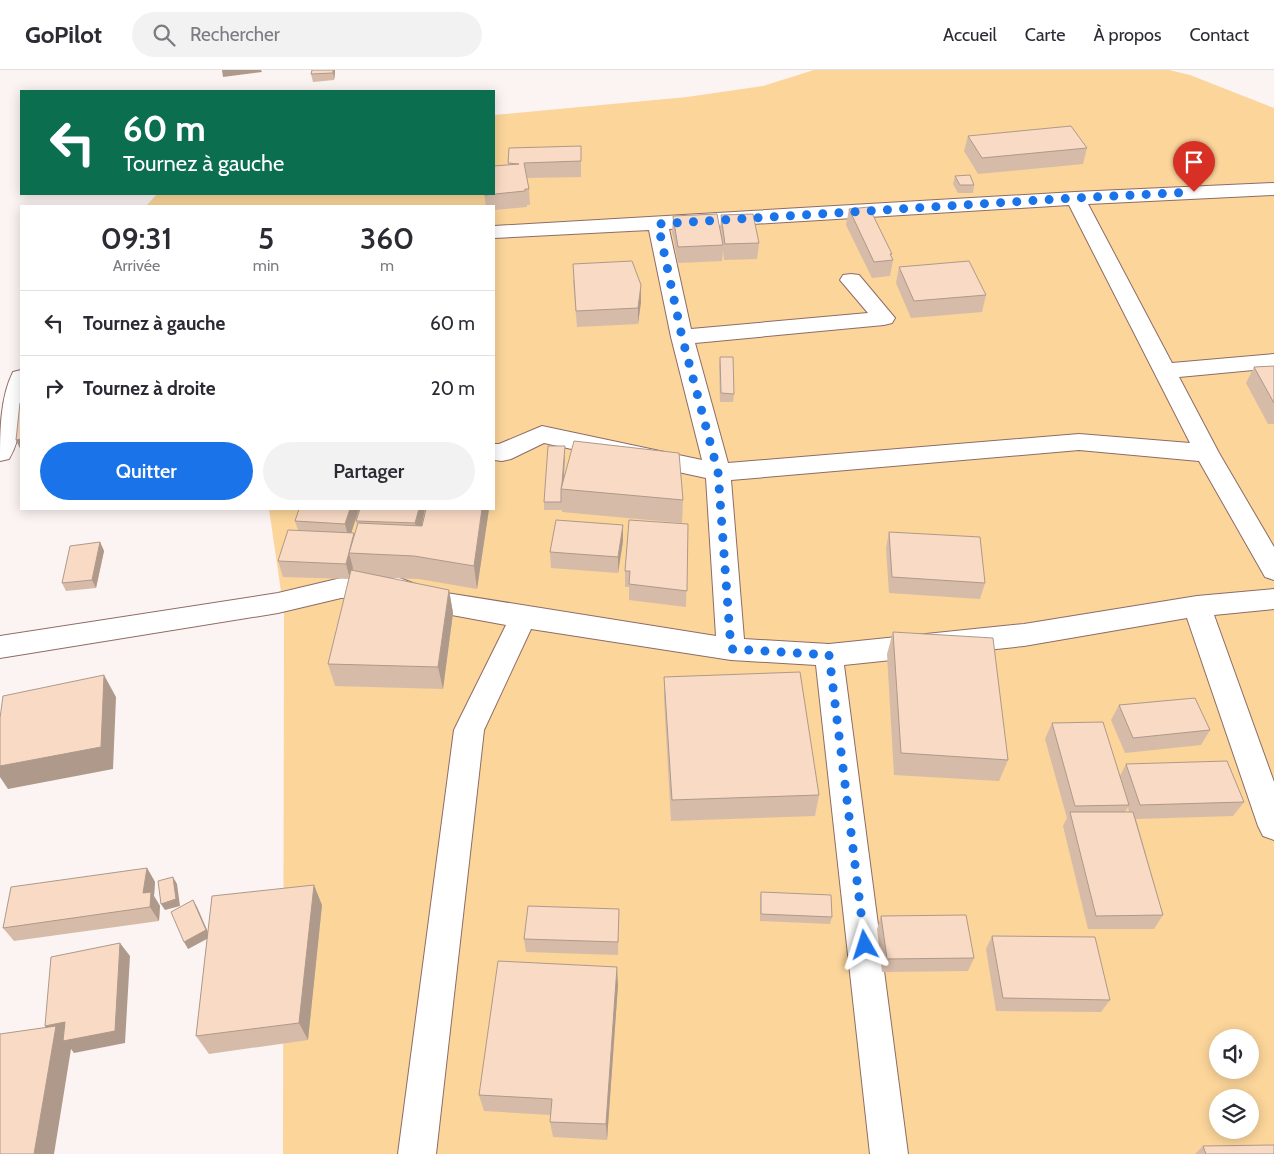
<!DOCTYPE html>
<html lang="fr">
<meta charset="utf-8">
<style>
body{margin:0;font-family:Cabin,sans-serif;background:#f2f2f3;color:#2b2b33;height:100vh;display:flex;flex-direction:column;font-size:19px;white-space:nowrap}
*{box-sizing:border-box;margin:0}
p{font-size:16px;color:#7c7c81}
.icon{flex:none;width:28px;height:28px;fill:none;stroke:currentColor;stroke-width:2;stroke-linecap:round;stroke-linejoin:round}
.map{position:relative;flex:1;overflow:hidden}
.side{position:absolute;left:20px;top:135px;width:475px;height:305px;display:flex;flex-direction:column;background:#fff;border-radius:0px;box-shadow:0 2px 12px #0003}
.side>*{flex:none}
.hud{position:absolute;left:20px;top:20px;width:475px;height:105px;border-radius:0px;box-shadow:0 2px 12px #0003;background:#0b6e4f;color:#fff;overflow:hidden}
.tools{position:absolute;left:1209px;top:959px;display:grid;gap:10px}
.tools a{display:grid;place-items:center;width:50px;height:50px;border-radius:50%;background:#fff;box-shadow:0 2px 12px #0003;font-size:25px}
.pin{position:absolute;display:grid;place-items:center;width:42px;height:42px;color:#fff;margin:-51px -21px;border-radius:50% 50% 50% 0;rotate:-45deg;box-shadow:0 0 5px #0007}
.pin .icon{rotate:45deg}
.me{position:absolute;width:55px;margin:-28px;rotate:354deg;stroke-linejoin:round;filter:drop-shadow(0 0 4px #0008)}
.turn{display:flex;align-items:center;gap:18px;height:105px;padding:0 20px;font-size:22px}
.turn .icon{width:65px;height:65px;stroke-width:2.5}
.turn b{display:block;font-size:35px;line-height:42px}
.eta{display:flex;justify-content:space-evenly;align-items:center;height:85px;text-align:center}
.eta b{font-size:30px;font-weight:600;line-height:35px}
.cta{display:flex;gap:10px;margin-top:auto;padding:10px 20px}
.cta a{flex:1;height:58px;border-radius:30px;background:#1a73e8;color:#fff;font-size:20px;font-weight:600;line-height:58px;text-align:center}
.cta a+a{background:#f2f2f3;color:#2b2b33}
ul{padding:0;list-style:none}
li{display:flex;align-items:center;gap:15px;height:65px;padding:0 20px;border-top:1px solid #e1e1e2}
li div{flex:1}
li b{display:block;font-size:19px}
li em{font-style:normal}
header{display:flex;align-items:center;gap:30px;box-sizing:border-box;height:70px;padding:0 25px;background:#fff;border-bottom:1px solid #e1e1e2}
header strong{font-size:24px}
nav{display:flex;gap:28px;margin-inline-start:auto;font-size:18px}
.search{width:350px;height:45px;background:#f2f2f3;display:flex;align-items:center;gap:12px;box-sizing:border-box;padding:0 18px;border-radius:28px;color:#7c7c81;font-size:19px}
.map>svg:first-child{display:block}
.green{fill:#fbd59a;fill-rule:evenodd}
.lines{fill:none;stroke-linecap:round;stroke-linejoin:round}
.minor-casing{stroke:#8e6c65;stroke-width:2}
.minor{fill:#fff;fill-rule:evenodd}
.wall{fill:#d6bba9;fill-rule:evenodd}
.shaded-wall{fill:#ae998a}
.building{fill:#f9dac5;stroke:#ae998a}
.route{stroke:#1a73e8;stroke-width:9;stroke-dasharray:0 16.2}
</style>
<header>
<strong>GoPilot</strong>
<div class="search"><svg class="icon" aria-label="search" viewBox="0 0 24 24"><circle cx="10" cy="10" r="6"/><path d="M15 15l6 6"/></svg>Rechercher</div>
<nav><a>Accueil</a><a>Carte</a><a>À propos</a><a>Contact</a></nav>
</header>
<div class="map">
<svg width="1274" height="1084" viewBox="0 0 1274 1084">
<rect width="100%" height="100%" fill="#fcf4f2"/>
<path class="green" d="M814 0H1169L1190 5 1274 38V1084H283L284 542 269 439H494V136H146L157 124H494V45L687 27 763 16ZM1218 968H1250V1000H1218ZM1218 1028H1250V1060H1218Z"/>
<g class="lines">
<defs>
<g id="minor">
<path d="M1274 113V125L1088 134 1172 293 1274 284V298L1179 307 1219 383 1274 477V510L1265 507 1199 391 1079 380 731 410 744 569 829 574 1024 554 1197 526 1274 519V539L1214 545 1274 712V770L1263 766 1258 756 1187 548 1024 576 844 595 908 1084H870L816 595 731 590 531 559 484 660 436 1084H398L454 660 506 555 430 541 392 526 341 528 278 543 0 588V566L278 523 341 508 394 506 434 521 716 566 706 408 544 373 511 389 502 391 494 390V374H499L542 356 702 390 671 267 649 160 494 168V156L1075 122ZM1069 135 1190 373 1079 364 728 393 695 273 884 255 892 253 895 248 859 205 851 204 843 205 840 210 868 243 691 259 669 159Z"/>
<path d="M21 300C23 328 24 364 9 389L0 391C0 362 0 328 13 302Z"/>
</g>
</defs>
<use href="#minor" class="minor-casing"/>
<use href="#minor" class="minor"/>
</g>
<g class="wall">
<polygon points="312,0 335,3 334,10 313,12 311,4"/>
<polygon points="968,66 1087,78 1083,94 978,104 964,81"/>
<polygon points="581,76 581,107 527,108 529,119 530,135 527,135 527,137 494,140 494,136 486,136 484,124 494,124 508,95 509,78"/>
<polygon points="955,106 974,115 973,123 958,123 953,114"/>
<polygon points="849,139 893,190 890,206 872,208 846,155"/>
<polygon points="721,145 759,173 757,189 724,190 723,180 722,191 678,193 672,162 673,146 720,161"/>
<polygon points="899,197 986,225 982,242 911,248 896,213"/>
<polygon points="573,210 641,232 638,254 577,257"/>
<polygon points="720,287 734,324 733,332 720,332 719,295"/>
<polygon points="1274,296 1274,354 1268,354 1246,313 1254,297"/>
<polygon points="565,384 564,409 683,430 682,453 562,442 562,437 562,440 544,440 544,432"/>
<polygon points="299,439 359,439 351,463 355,464 357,454 356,451 425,439 421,456 426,439 489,439 477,519 419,509 389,508 449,520 453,543 443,619 335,616 328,594 349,509 283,507 278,491 298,460 295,451"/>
<polygon points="688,454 686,537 629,530 629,517 625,517 625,501"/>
<polygon points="623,455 623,471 618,503 551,498 550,482"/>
<polygon points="889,462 985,513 980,529 889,523 886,478"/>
<polygon points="100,472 104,481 96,518 66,521 62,513"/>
<polygon points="893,562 1008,690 999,711 894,705 887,584"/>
<polygon points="664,607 819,725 815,746 671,751 664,629"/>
<polygon points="1119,635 1210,660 1201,675 1125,683 1111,650"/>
<path d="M1052 653 1120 706 1126 694 1244 732 1233 746 1136 749 1163 845 1154 859H1088L1063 756 1067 748 1045 669ZM1128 737 1129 742H1125Z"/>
<polygon points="147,798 155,812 154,826 160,836 159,851 14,871 3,858"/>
<polygon points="761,822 832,847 830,854 760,851 760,829"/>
<polygon points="193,830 197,837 208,862 322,835 308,970 209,984 196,966 207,869 188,879"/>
<polygon points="619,839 618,885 526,882 524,869"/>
<polygon points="881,846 974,888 968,901 882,902 877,859"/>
<polygon points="992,866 1110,930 1101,942 996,941 986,879"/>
<polygon points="618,915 607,1070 553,1067 550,1052 551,1045 484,1041 479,1025"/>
<polygon points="1203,1076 1274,1084 1195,1084"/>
</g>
<g class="shaded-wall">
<polygon points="222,0 261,0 262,2 223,7"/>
<polygon points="333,0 335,0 335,3 334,10"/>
<polygon points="641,215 641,232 638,254 638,238"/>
<polygon points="21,369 21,381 16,370"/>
<polygon points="565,376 565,384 563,419 562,419"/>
<polygon points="494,386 495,397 494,405"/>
<polygon points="350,439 359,439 349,470 345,454"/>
<polygon points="419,439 425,439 419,469 415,453"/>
<polygon points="482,439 489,439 477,519 474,496"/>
<polygon points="623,455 623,471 618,503 618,487"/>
<polygon points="354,463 349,483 353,498 350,509 346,494"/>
<polygon points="100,472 104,481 96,518 92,510"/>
<polygon points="449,520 453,543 443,619 438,597"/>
<polygon points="104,605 116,627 113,699 8,719 0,707 0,696"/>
<polygon points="147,798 155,812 154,826 160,836 159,851 150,837 143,823"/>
<polygon points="173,807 177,814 180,836 165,840 161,834"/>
<polygon points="314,815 322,835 308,970 299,953"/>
<polygon points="193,830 197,837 210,867 188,879 184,872"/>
<polygon points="120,873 130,886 125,973 74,983 71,979 54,1084 34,1084 54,966 45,956"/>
<polygon points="617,897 618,915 607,1070 606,1054"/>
</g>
<g class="building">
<polygon points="312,0 333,0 333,3 311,4"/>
<polygon points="1071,56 1087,78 982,88 968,66"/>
<polygon points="581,76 581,91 524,93 529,119 525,119 525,121 485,125 485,124 494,124 494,96 519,94 508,93 509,78"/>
<polygon points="970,105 974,115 960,115 955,106"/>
<polygon points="869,137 892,184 890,184 893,190 874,192 849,139"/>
<polygon points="717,144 723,175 678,177 673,146"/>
<polygon points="753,144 759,173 725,174 721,145"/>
<polygon points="632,191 641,215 638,238 576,241 573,194"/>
<polygon points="969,191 986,225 914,231 899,197"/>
<polygon points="720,287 733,287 734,324 721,323"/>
<polygon points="1274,296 1274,333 1254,297"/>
<polygon points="21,332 21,369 16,370 20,333"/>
<polygon points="574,371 679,383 683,430 561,419"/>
<polygon points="548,376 565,376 562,413 561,419 561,432 544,432"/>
<polygon points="299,439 350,439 345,454 295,451"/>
<polygon points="360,439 419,439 415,453 356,451"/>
<polygon points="426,439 482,439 474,496 414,486 349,483 358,453 422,456"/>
<polygon points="556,450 623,455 618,487 550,482"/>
<polygon points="629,450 688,454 687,521 629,514 630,501 625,501"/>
<polygon points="288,460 354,463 346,494 278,491"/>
<polygon points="889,462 980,467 985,513 892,507"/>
<polygon points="100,472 92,510 62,513 70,476"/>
<polygon points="351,500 449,520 438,597 328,594"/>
<polygon points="893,562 993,568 1008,690 901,683"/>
<polygon points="800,602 819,725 672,730 664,607"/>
<polygon points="104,605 101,677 0,696 0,648 3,626"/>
<polygon points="1195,628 1210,660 1133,668 1119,635"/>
<polygon points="1103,652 1129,735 1075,736 1052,653"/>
<polygon points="1227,691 1244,732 1140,735 1126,694"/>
<polygon points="1070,742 1133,742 1163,845 1096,846"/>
<polygon points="147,798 143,823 151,822 150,837 3,858 11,817"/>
<polygon points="173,807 176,829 161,834 158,811"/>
<polygon points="314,815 299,953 196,966 212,826"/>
<polygon points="761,822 831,825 832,847 761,844"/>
<polygon points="193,830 206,860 184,872 171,842"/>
<polygon points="528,836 619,839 618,872 524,869"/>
<polygon points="966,845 974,888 887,889 881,846"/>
<polygon points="992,866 1095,867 1110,930 1003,928"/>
<polygon points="120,873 115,961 63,971 65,952 45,956 51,887"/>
<polygon points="498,891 617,897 606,1054 550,1052 552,1029 479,1025"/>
<polygon points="56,956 34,1084 0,1084 0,964"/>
<polygon points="1274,1075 1274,1084 1206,1084 1203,1076"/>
</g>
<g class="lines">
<polyline class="route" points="865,875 829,585 731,579 718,402 682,267 658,154 1075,128 1194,122"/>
</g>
</svg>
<div class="tools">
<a><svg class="icon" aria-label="sound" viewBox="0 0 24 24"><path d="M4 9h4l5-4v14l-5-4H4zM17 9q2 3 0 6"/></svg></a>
<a><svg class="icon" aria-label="layers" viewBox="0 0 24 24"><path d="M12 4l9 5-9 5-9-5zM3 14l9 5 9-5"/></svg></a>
</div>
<div class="pin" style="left:1194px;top:122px;background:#d93025"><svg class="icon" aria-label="arrive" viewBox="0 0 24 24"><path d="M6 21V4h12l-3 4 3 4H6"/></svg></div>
<svg class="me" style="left:865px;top:875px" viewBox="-20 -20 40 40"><path d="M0-17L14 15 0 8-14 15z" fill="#1a73e8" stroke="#fff" stroke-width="4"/></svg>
<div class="hud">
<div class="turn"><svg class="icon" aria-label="left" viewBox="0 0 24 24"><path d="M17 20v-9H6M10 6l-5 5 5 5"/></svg><div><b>60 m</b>Tournez à gauche</div></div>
</div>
<section class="side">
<div class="eta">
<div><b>09:31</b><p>Arrivée</p></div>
<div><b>5</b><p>min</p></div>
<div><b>360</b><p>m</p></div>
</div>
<ul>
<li><svg class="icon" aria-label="left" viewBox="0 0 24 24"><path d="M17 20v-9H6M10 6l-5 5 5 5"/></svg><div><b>Tournez à gauche</b></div><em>60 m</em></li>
<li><svg class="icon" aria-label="right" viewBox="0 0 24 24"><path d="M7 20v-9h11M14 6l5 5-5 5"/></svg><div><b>Tournez à droite</b></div><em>20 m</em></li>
</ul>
<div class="cta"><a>Quitter</a><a>Partager</a></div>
</section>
</div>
